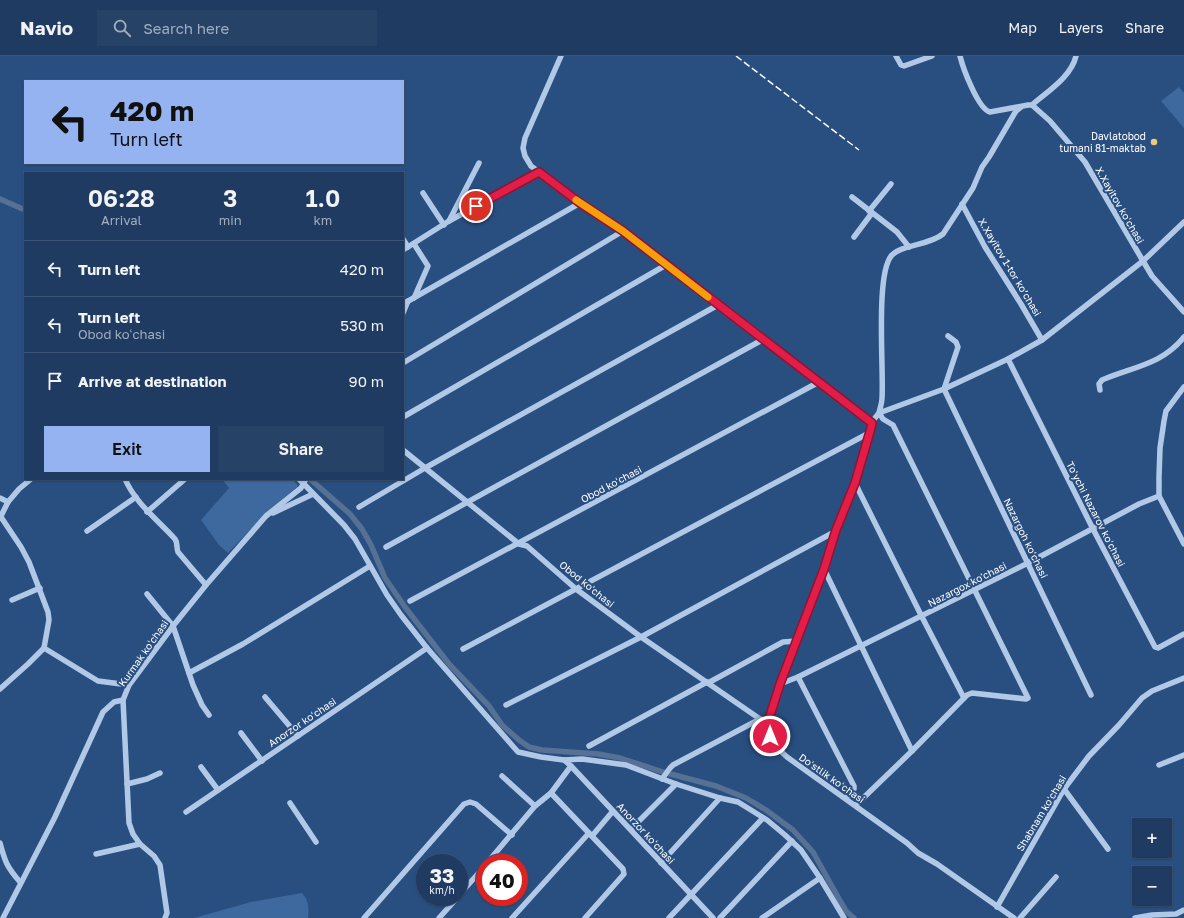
<!DOCTYPE html>
<meta charset="utf-8">
<style>
body{margin:0;font-family:"Golos Text",sans-serif;background:#274267;color:#f1f3f6;height:100vh;display:flex;flex-direction:column;font-size:15px;white-space:nowrap}
*{box-sizing:border-box;margin:0}
p{font-size:13px;color:#a1adbd}
.icon{flex:none;width:22px;height:22px;fill:none;stroke:currentColor;stroke-width:2;stroke-linecap:round;stroke-linejoin:round}
.map{position:relative;flex:1;overflow:hidden}
.sheet{position:absolute;left:24px;top:116px;width:380px;height:308px;display:flex;flex-direction:column;background:#1f3b61;border-radius:0px;box-shadow:0 1px 3px #0004,0 0 0 1px #3c5576}
.sheet>*{flex:none}
.top-card{position:absolute;left:24px;top:24px;width:380px;height:84px;border-radius:0px;box-shadow:0 1px 3px #0004,0 0 0 1px #3c5576;background:#95b2f1;color:#111;overflow:hidden}
.tools{position:absolute;left:1132px;top:762px;display:grid;gap:8px}
.tools a{display:grid;place-items:center;width:40px;height:40px;border-radius:0px;background:#1f3b61;box-shadow:0 1px 3px #0004,0 0 0 1px #3c5576;font-size:20px}
.speed{position:absolute;left:416px;top:798px;display:flex;gap:8px;font-size:20px;font-weight:700;text-align:center}
.speed>*{display:grid;place-content:center;width:52px;height:52px;border-radius:50%;background:#1f3b61;box-shadow:0 1px 3px #0004,0 0 0 1px #3c5576;line-height:1}
.speed small{font-size:10px;font-weight:400}
.speed .limit{border:6px solid #d22;background:#fff;color:#111}
.pin{position:absolute;display:grid;place-items:center;width:34px;height:34px;color:#fff;margin:-17px;border:2px solid #fff;border-radius:50%;box-shadow:0 1px 4px #0007}
.me{position:absolute;width:44px;margin:-22px;rotate:0deg;stroke-linejoin:round;filter:drop-shadow(0 0 3px #0008)}
.turn{display:flex;align-items:center;gap:14px;height:84px;padding:0 20px;font-size:18px}
.turn .icon{width:52px;height:52px;stroke-width:2.5}
.turn b{display:block;font-size:28px;line-height:34px}
.eta{display:flex;justify-content:space-evenly;align-items:center;height:68px;text-align:center}
.eta b{font-size:24px;font-weight:600;line-height:28px}
.primary-button{display:flex;gap:8px;margin-top:auto;padding:8px 20px}
.primary-button a{flex:1;height:46px;border-radius:0px;background:#95b2f1;color:#111;font-size:16px;font-weight:600;line-height:46px;text-align:center}
.primary-button a+a{background:#274267;color:#f1f3f6}
ul{padding:0;list-style:none}
li{display:flex;align-items:center;gap:12px;height:56px;padding:0 20px;border-top:1px solid #3c5576}
li div{flex:1}
li b{display:block;font-size:15px}
li em{font-style:normal}
header{display:flex;align-items:center;gap:24px;box-sizing:border-box;height:56px;padding:0 20px;background:#1f3b61;border-bottom:1px solid #3c5576}
header strong{font-size:19px}
nav{display:flex;gap:22px;margin-inline-start:auto;font-size:14px}
.search{width:280px;height:36px;background:#274267;display:flex;align-items:center;gap:10px;box-sizing:border-box;padding:0 14px;border-radius:0px;color:#a1adbd;font-size:15px}
.map>svg:first-child{display:block}
.green{fill:#3e699e}
.lines{fill:none;stroke-linecap:round;stroke-linejoin:round}
.canal{stroke:#567194;stroke-width:5.5}
.minor{stroke:#b1c9e6;stroke-width:5.5}
.rail{stroke:#fff;stroke-width:1.5;stroke-dasharray:7 3;stroke-linecap:butt}
.route-casing{stroke:#92132f;stroke-width:10}
.route{stroke:#e11d48;stroke-width:7}
.slow{stroke:#f59e0b;stroke-width:7}
.poi-dot{fill:#edcc78;stroke:#294f81;stroke-width:1.5}
.labels{text-anchor:middle;dominant-baseline:central;stroke-width:4;stroke-linejoin:round;paint-order:stroke}
.poi-label{font-size:10px;fill:#fff;stroke:#294f81;text-anchor:end}
.street-label{font-size:10px;fill:#fff;stroke:#294f81}
</style>
<header>
<strong>Navio</strong>
<div class="search"><svg class="icon" aria-label="search" viewBox="0 0 24 24"><circle cx="10" cy="10" r="6"/><path d="M15 15l6 6"/></svg>Search here</div>
<nav><a>Map</a><a>Layers</a><a>Share</a></nav>
</header>
<div class="map">
<svg width="1184" height="862" viewBox="0 0 1184 862">
<rect width="100%" height="100%" fill="#294f81"/>
<g class="green">
<polygon points="1179,31 1184,37 1184,72 1161,45"/>
<polygon points="222,423 293,423 298,430 266,457 228,497 219,489 201,464 229,432"/>
<path d="M302 837C309 845 309 852 308 862H194L251 846Z"/>
</g>
<g class="lines">
<g class="canal">
<polyline points="0,143 25,154"/>
<polyline points="310,423 350,458 362,473 371,489 385,522 405,551 449,608 489,650 502,669 519,684 529,691 542,694 598,698 620,702 663,716 716,730 746,742 766,754 793,774 813,796 839,843 846,855 854,862"/>
</g>
<g class="minor">
<polyline points="561,0 525,82 523,92 525,100 531,110 580,147 623,175 871,367 871,372 855,427 836,475 824,513 780,628 768,666 770,680 775,690 787,701 907,787 918,797 937,808 1014,862"/>
<polyline points="896,0 901,9 904,10 932,0"/>
<path d="M960 0C963 12 978 53 990 56L1028 49H1032C1048 35 1071 21 1076 0"/>
<polyline points="1032,49 1050,65 1085,106 1143,205 1152,220 1184,256"/>
<polyline points="423,137 444,169"/>
<polyline points="852,141 897,176 909,191"/>
<polyline points="962,148 985,191 1021,248 1042,284"/>
<polyline points="869,155 891,128"/>
<polyline points="449,165 479,107"/>
<polyline points="854,181 872,157"/>
<polyline points="403,183 408,191"/>
<polyline points="403,194 449,165 539,116"/>
<polyline points="414,242 428,210 414,188"/>
<polyline points="403,248 580,147"/>
<polyline points="403,257 408,245"/>
<polyline points="948,280 956,286 958,291 944,333 1091,639"/>
<polyline points="1008,303 1093,473 1155,591 1158,592 1184,578"/>
<polyline points="403,307 623,175"/>
<polyline points="1184,331 1166,355 1164,365 1160,392 1159,421 1159,440 1184,488"/>
<path d="M1100 334 1099 328 1102 324C1132 311 1162 309 1184 281"/>
<polyline points="403,361 666,209"/>
<polyline points="871,367 879,357 944,333 1008,303 1042,284 1143,205 1184,166"/>
<polyline points="403,394 519,488 527,490 576,533 641,581 760,663 768,666"/>
<path d="M125 423C136 448 158 464 175 483 178 487 176 491 178 496L206 529"/>
<polyline points="299,423 344,469 355,483 387,539 401,559 427,592 518,696 541,701 564,704 582,703 626,709 676,728 720,742 738,746 767,764 785,779 801,794 820,822 844,862"/>
<polyline points="855,427 922,561 964,642"/>
<polyline points="0,442 8,446"/>
<polyline points="359,451 425,412 718,249"/>
<polyline points="147,456 185,423"/>
<polyline points="273,457 313,438"/>
<polyline points="0,462 8,446 19,433 31,423"/>
<polyline points="87,475 136,441"/>
<polyline points="386,491 762,284"/>
<polyline points="824,513 912,695"/>
<polyline points="147,538 173,570 193,629 202,649 209,659"/>
<polyline points="12,544 40,532"/>
<polyline points="410,545 819,326"/>
<polyline points="44,592 98,625 129,629"/>
<polyline points="463,593 869,377"/>
<polyline points="189,617 243,588 370,510"/>
<polyline points="798,621 854,730 854,733 846,742"/>
<polyline points="708,627 783,586 797,585"/>
<polyline points="780,628 798,621 1028,507 1139,448 1159,440"/>
<polyline points="0,633 28,608 44,592 49,564 48,556 29,506 21,491 1,461"/>
<polyline points="265,641 298,680"/>
<polyline points="123,644 129,767 133,778 140,788 154,800 160,809 167,857 165,862"/>
<polyline points="506,649 641,581 836,475"/>
<polyline points="241,677 262,705"/>
<polyline points="589,690 707,626"/>
<polyline points="564,704 571,710 713,862"/>
<polyline points="1159,709 1184,699"/>
<polyline points="201,711 218,734"/>
<polyline points="502,720 535,750"/>
<polyline points="662,723 670,712 673,709 760,663"/>
<polyline points="127,728 147,723 160,717"/>
<polyline points="1064,733 1108,793"/>
<polyline points="551,737 623,813 624,818 585,862"/>
<polyline points="290,747 316,786"/>
<path d="M856 749 912 695 967 639 972 637 1026 643 1028 642 893 369 883 363 879 357C880 352 882 347 882 342 884 315 875 216 892 199 903 188 928 190 943 178L973 132 982 111 989 101 1016 55 1021 51"/>
<polyline points="186,756 427,592"/>
<polyline points="631,773 676,728"/>
<polyline points="592,780 613,755"/>
<path d="M0 787C5 806 7 811 20 826"/>
<polyline points="96,798 140,788"/>
<polyline points="487,807 535,750 551,737 571,710"/>
<polyline points="661,807 720,742"/>
<polyline points="459,839 485,810"/>
<polyline points="997,851 1064,733 1089,700 1119,669 1142,642 1152,635 1184,622"/>
<polyline points="3,862 55,761 103,656 114,646 123,644 129,629 173,570 206,529 266,460 301,432 306,423"/>
<polyline points="364,862 464,748 470,746 476,748 512,779"/>
<polyline points="439,862 458,841"/>
<polyline points="512,862 589,777"/>
<polyline points="669,862 763,762"/>
<polyline points="720,862 792,785"/>
<polyline points="762,862 820,822"/>
<polyline points="1020,862 1056,821"/>
<polyline points="1135,862 1152,859 1176,858 1184,854"/>
</g>
<polyline class="rail" points="736,0 859,94"/>
</g>
<g class="lines">
<defs>
<polyline id="route" points="476,150 539,116 580,147 623,175 872,367 871,372 855,427 836,474 824,513 780,628 768,666 770,680"/>
</defs>
<use href="#route" class="route-casing"/>
<use href="#route" class="route"/>
<polyline class="slow" points="576,144 623,175 708,241"/>
</g>
<circle class="poi-dot" cx="1154" cy="86" r="4"/>
<g class="labels">
<g class="poi-label">
<text x="1146" y="80">Davlatobod<tspan x="1146" dy="12">tumani 81-maktab</tspan></text>
</g>
<g class="street-label">
<text transform="translate(1120 149) rotate(60)">X.Xayitov koʻchasi</text>
<text transform="translate(1010 211) rotate(59)">X.Xayitov 1-tor koʼchasi</text>
<text transform="translate(611 428) rotate(-28)">Obod koʻchasi</text>
<text transform="translate(1096 458) rotate(63)">To'ychi Nazarov koʻchasi</text>
<text transform="translate(1026 482) rotate(64)">Nazargoh koʻchasi</text>
<text transform="translate(587 528) rotate(39)">Obod ko'chasi</text>
<text transform="translate(967 528) rotate(-27)">Nazargox ko'chasi</text>
<text transform="translate(143 597) rotate(-55)">Kurmak koʻchasi</text>
<text transform="translate(302 666) rotate(-34)">Anorzor koʻchasi</text>
<text transform="translate(832 722) rotate(35)">Doʻstlik koʻchasi</text>
<text transform="translate(1041 757) rotate(-59)">Shabnam koʻchasi</text>
<text transform="translate(646 777) rotate(47)">Anorzor koʻchasi</text>
</g>
</g>
</svg>
<div class="tools">
<a>+</a>
<a>−</a>
</div>
<div class="speed"><div>33<small>km/h</small></div><div class="limit">40</div></div>
<div class="pin" style="left:476px;top:150px;background:#d93025"><svg class="icon" aria-label="arrive" viewBox="0 0 24 24"><path d="M6 21V4h12l-3 4 3 4H6"/></svg></div>
<svg class="me" style="left:770px;top:680px" viewBox="-20 -20 40 40"><circle r="17" fill="#e11d48" stroke="#fff" stroke-width="3"/><path d="M0-11L8 9 0 5-8 9z" fill="#fff"/></svg>
<div class="top-card">
<div class="turn"><svg class="icon" aria-label="left" viewBox="0 0 24 24"><path d="M17 20v-9H6M10 6l-5 5 5 5"/></svg><div><b>420 m</b>Turn left</div></div>
</div>
<section class="sheet">
<div class="eta">
<div><b>06:28</b><p>Arrival</p></div>
<div><b>3</b><p>min</p></div>
<div><b>1.0</b><p>km</p></div>
</div>
<ul>
<li><svg class="icon" aria-label="left" viewBox="0 0 24 24"><path d="M17 20v-9H6M10 6l-5 5 5 5"/></svg><div><b>Turn left</b></div><em>420 m</em></li>
<li><svg class="icon" aria-label="left" viewBox="0 0 24 24"><path d="M17 20v-9H6M10 6l-5 5 5 5"/></svg><div><b>Turn left</b><p>Obod koʻchasi</p></div><em>530 m</em></li>
<li><svg class="icon" aria-label="arrive" viewBox="0 0 24 24"><path d="M6 21V4h12l-3 4 3 4H6"/></svg><div><b>Arrive at destination</b></div><em>90 m</em></li>
</ul>
<div class="primary-button"><a>Exit</a><a>Share</a></div>
</section>
</div>
